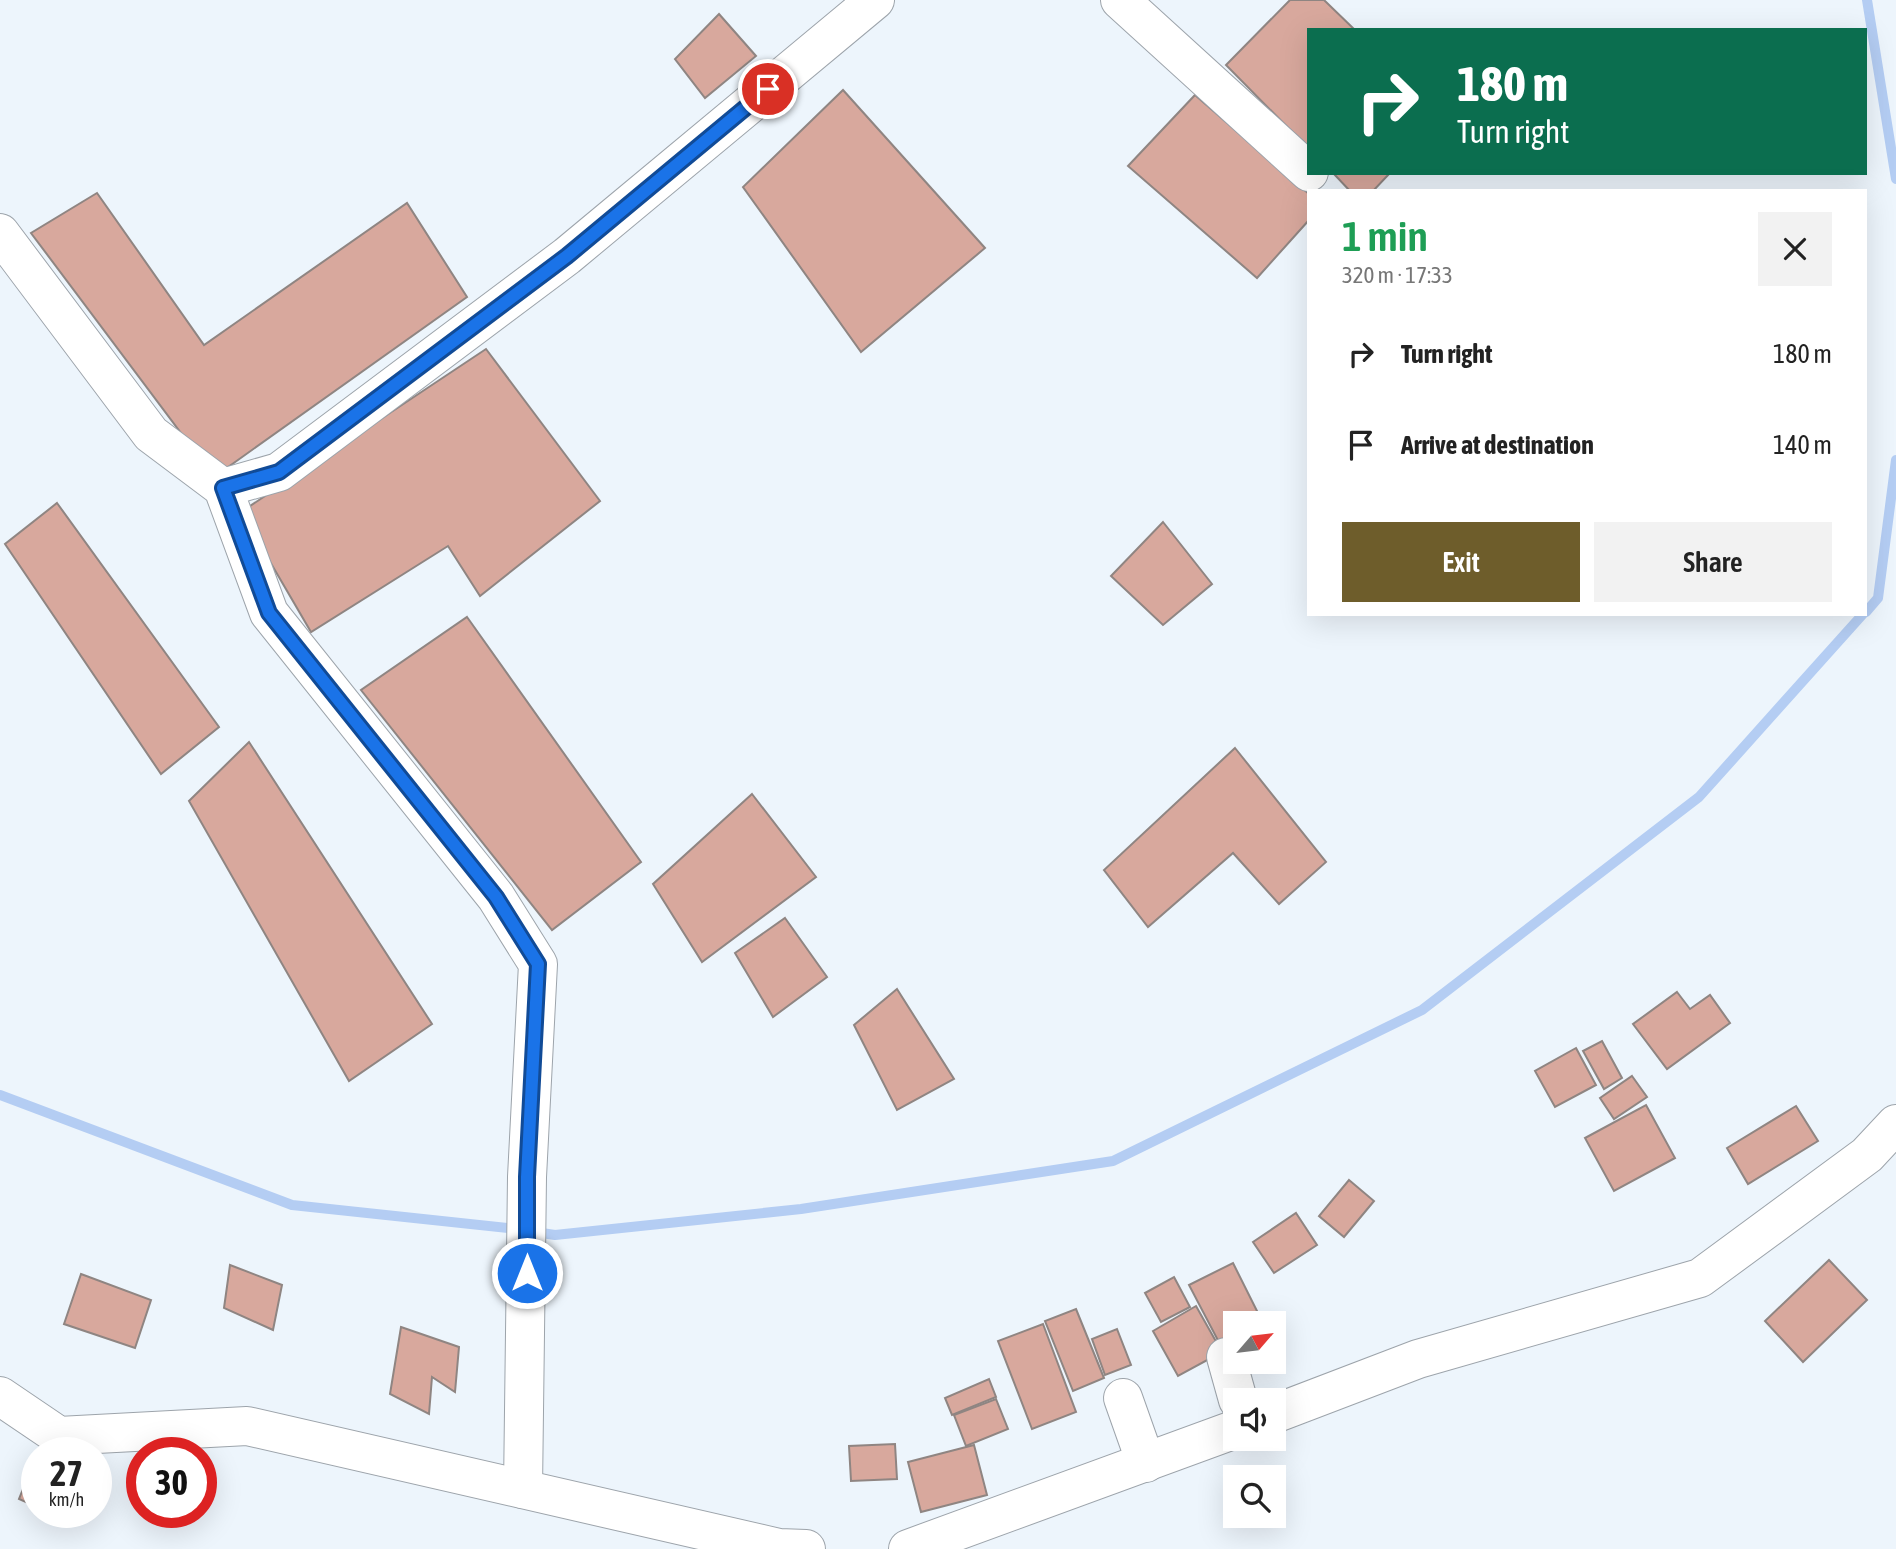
<!DOCTYPE html>
<meta charset="utf-8">
<style>
body{margin:0;font-family:"Asap Condensed",sans-serif;background:#f2f2f2;color:#222;height:100vh;display:flex;flex-direction:column;font-size:26px;white-space:nowrap}
*{box-sizing:border-box;margin:0}
p{font-size:23px;color:#767676}
.icon{flex:none;width:38px;height:38px;fill:none;stroke:currentColor;stroke-width:2;stroke-linecap:round;stroke-linejoin:round}
.map{position:relative;flex:1;overflow:hidden}
.drawer{position:absolute;left:1307px;top:189px;width:560px;height:427px;display:flex;flex-direction:column;background:#fff;border-radius:0px;box-shadow:0 7px 28px #0002}
.drawer>*{flex:none}
.hud{position:absolute;left:1307px;top:28px;width:560px;height:147px;border-radius:0px;box-shadow:0 7px 28px #0002;background:#0b6e4f;color:#fff;overflow:hidden}
.needle{width:46px;rotate:62deg}
.controls{position:absolute;left:1223px;top:1311px;display:grid;gap:14px}
.controls a{display:grid;place-items:center;width:63px;height:63px;border-radius:0px;background:#fff;box-shadow:0 7px 28px #0002;font-size:35px}
.speed{position:absolute;left:21px;top:1437px;display:flex;gap:14px;font-size:35px;font-weight:700;text-align:center}
.speed>*{display:grid;place-content:center;width:91px;height:91px;border-radius:50%;background:#fff;box-shadow:0 7px 28px #0002;line-height:1}
.speed small{font-size:18px;font-weight:400}
.speed .limit{border:10px solid #d22;background:#fff;color:#111}
.pin{position:absolute;display:grid;place-items:center;width:60px;height:60px;color:#fff;margin:-30px;border:4px solid #fff;border-radius:50%;box-shadow:0 2px 7px #0007}
.me{position:absolute;width:77px;margin:-38px;rotate:0deg;stroke-linejoin:round;filter:drop-shadow(0 0 5px #0008)}
.turn{display:flex;align-items:center;gap:24px;height:147px;padding:0 35px;font-size:32px}
.turn .icon{width:91px;height:91px;stroke-width:2.5}
.turn b{display:block;font-size:49px;line-height:60px}
.round{display:grid;place-items:center;flex:none;width:74px;height:74px;border-radius:0px;background:#f2f2f2}
.overview{display:flex;align-items:center;justify-content:space-between;height:119px;padding:0 35px}
h1{font-size:42px;font-weight:600;line-height:52px;color:#1e9e55}
.primary-button{display:flex;gap:14px;margin-top:auto;padding:14px 35px}
.primary-button a{flex:1;height:80px;border-radius:0px;background:#6e5d2b;color:#fff;font-size:28px;font-weight:600;line-height:80px;text-align:center}
.primary-button a+a{background:#f2f2f2;color:#222}
ul{padding:0;list-style:none}
li{display:flex;align-items:center;gap:21px;height:91px;padding:0 35px}
li div{flex:1}
li b{display:block;font-size:26px}
li em{font-style:normal}
.map>svg:first-child{display:block}
.lines{fill:none;stroke-linecap:round;stroke-linejoin:round}
.stream{stroke:#b4cdf3;stroke-width:10}
.building{fill:#d8a89d;stroke:#8f8582;stroke-width:2}
.minor-casing{stroke:#9da4ab;stroke-width:40}
.minor{stroke:#fff;stroke-width:38}
.route-casing{stroke:#114b97;stroke-width:18}
.route{stroke:#1a73e8;stroke-width:12}
</style>
<div class="map">
<svg width="1896" height="1549" viewBox="0 0 1896 1549">
<rect width="100%" height="100%" fill="#edf5fc"/>
<g class="lines">
<g class="stream">
<polyline points="1867,0 1896,179"/>
<polyline points="1866,612 1878,598 1896,460"/>
<polyline points="0,1095 292,1205 517,1229"/>
<polyline points="535,1232 555,1235 801,1209 1113,1161 1422,1010 1699,797 1863,614"/>
</g>
</g>
<g class="building">
<polygon points="1290,0 1324,0 1355,30 1309,30 1309,149 1226,65"/>
<polygon points="719,14 756,56 705,98 675,59"/>
<polygon points="843,90 985,248 861,352 743,187"/>
<polygon points="1195,95 1309,194 1309,220 1257,278 1128,166"/>
<polygon points="1333,173 1390,173 1373,191 1350,191"/>
<polygon points="97,193 204,345 407,203 467,297 214,477 31,233"/>
<polygon points="486,349 600,501 480,596 448,546 311,632 241,512"/>
<polygon points="57,503 219,727 161,774 5,544"/>
<polygon points="1163,522 1212,584 1163,625 1111,576"/>
<polygon points="467,617 641,862 552,930 361,690"/>
<polygon points="249,742 432,1024 349,1081 189,801"/>
<polygon points="1235,748 1326,862 1279,904 1233,853 1148,927 1104,870"/>
<polygon points="752,794 816,877 702,962 653,884"/>
<polygon points="785,918 827,977 773,1017 735,953"/>
<polygon points="897,989 954,1079 897,1110 854,1025"/>
<polygon points="1677,992 1690,1009 1710,995 1730,1023 1667,1069 1633,1024"/>
<polygon points="1602,1041 1622,1078 1604,1089 1583,1051"/>
<polygon points="1576,1048 1596,1085 1555,1107 1535,1071"/>
<polygon points="1632,1076 1647,1097 1614,1119 1600,1098"/>
<polygon points="1646,1105 1675,1158 1614,1191 1585,1138"/>
<polygon points="1796,1106 1818,1141 1748,1184 1727,1148"/>
<polygon points="1349,1180 1374,1201 1344,1237 1319,1216"/>
<polygon points="1296,1213 1317,1245 1274,1273 1253,1242"/>
<polygon points="1829,1260 1867,1300 1803,1362 1765,1321"/>
<polygon points="1233,1263 1263,1323 1236,1323 1236,1344 1223,1350 1189,1285"/>
<polygon points="230,1265 282,1285 273,1330 224,1308"/>
<polygon points="81,1274 151,1300 135,1348 64,1324"/>
<polygon points="1174,1277 1190,1307 1161,1322 1145,1293"/>
<polygon points="1196,1306 1222,1352 1178,1376 1153,1331"/>
<polygon points="1076,1309 1104,1378 1073,1391 1045,1321"/>
<polygon points="1043,1324 1076,1412 1032,1429 998,1341"/>
<polygon points="401,1327 459,1347 455,1392 432,1377 429,1414 390,1394"/>
<polygon points="1117,1329 1131,1365 1105,1375 1092,1339"/>
<polygon points="989,1379 996,1397 952,1415 945,1398"/>
<polygon points="996,1399 1008,1429 966,1446 954,1415"/>
<polygon points="895,1444 897,1479 851,1481 849,1446"/>
<polygon points="974,1445 987,1495 921,1512 908,1462"/>
<polygon points="37,1454 37,1507 19,1499"/>
</g>
<g class="lines">
<defs>
<g id="minor">
<polyline points="1120,0 1309,172"/>
<polyline points="0,233 151,434 223,488 269,613 496,897 538,964 527,1177 523,1489"/>
<polyline points="223,488 279,472 567,256 875,0"/>
<polyline points="1226,1357 1238,1400"/>
<polyline points="0,1396 59,1436 247,1426 779,1548 806,1549"/>
<polyline points="1123,1398 1146,1463"/>
<polyline points="1274,1414 1418,1359 1700,1278 1867,1155 1896,1124"/>
<polyline points="908,1549 1236,1429"/>
</g>
</defs>
<use href="#minor" class="minor-casing"/>
<use href="#minor" class="minor"/>
</g>
<g class="lines">
<defs>
<polyline id="route" points="527,1273 527,1177 538,964 496,897 269,613 223,488 279,472 567,256 768,89"/>
</defs>
<use href="#route" class="route-casing"/>
<use href="#route" class="route"/>
</g>
</svg>
<div class="controls">
<a><svg class="needle" viewBox="-14 -14 28 28"><path d="M0-13l5 13h-10z" fill="#e53935"/><path d="M0 13l5-13h-10z" fill="#767676"/></svg></a>
<a><svg class="icon" aria-label="sound" viewBox="0 0 24 24"><path d="M4 9h4l5-4v14l-5-4H4zM17 9q2 3 0 6"/></svg></a>
<a><svg class="icon" aria-label="search" viewBox="0 0 24 24"><circle cx="10" cy="10" r="6"/><path d="M15 15l6 6"/></svg></a>
</div>
<div class="speed"><div>27<small>km/h</small></div><div class="limit">30</div></div>
<div class="pin" style="left:768px;top:89px;background:#d93025"><svg class="icon" aria-label="arrive" viewBox="0 0 24 24"><path d="M6 21V4h12l-3 4 3 4H6"/></svg></div>
<svg class="me" style="left:527px;top:1273px" viewBox="-20 -20 40 40"><circle r="17" fill="#1a73e8" stroke="#fff" stroke-width="3"/><path d="M0-11L8 9 0 5-8 9z" fill="#fff"/></svg>
<div class="hud">
<div class="turn"><svg class="icon" aria-label="right" viewBox="0 0 24 24"><path d="M7 20v-9h11M14 6l5 5-5 5"/></svg><div><b>180 m</b>Turn right</div></div>
</div>
<section class="drawer">
<div class="overview"><div><h1>1 min</h1><p>320 m · 17:33</p></div><a class="round"><svg class="icon" aria-label="close" viewBox="0 0 24 24"><path d="M6 6l12 12M18 6L6 18"/></svg></a></div>
<ul>
<li><svg class="icon" aria-label="right" viewBox="0 0 24 24"><path d="M7 20v-9h11M14 6l5 5-5 5"/></svg><div><b>Turn right</b></div><em>180 m</em></li>
<li><svg class="icon" aria-label="arrive" viewBox="0 0 24 24"><path d="M6 21V4h12l-3 4 3 4H6"/></svg><div><b>Arrive at destination</b></div><em>140 m</em></li>
</ul>
<div class="primary-button"><a>Exit</a><a>Share</a></div>
</section>
</div>
